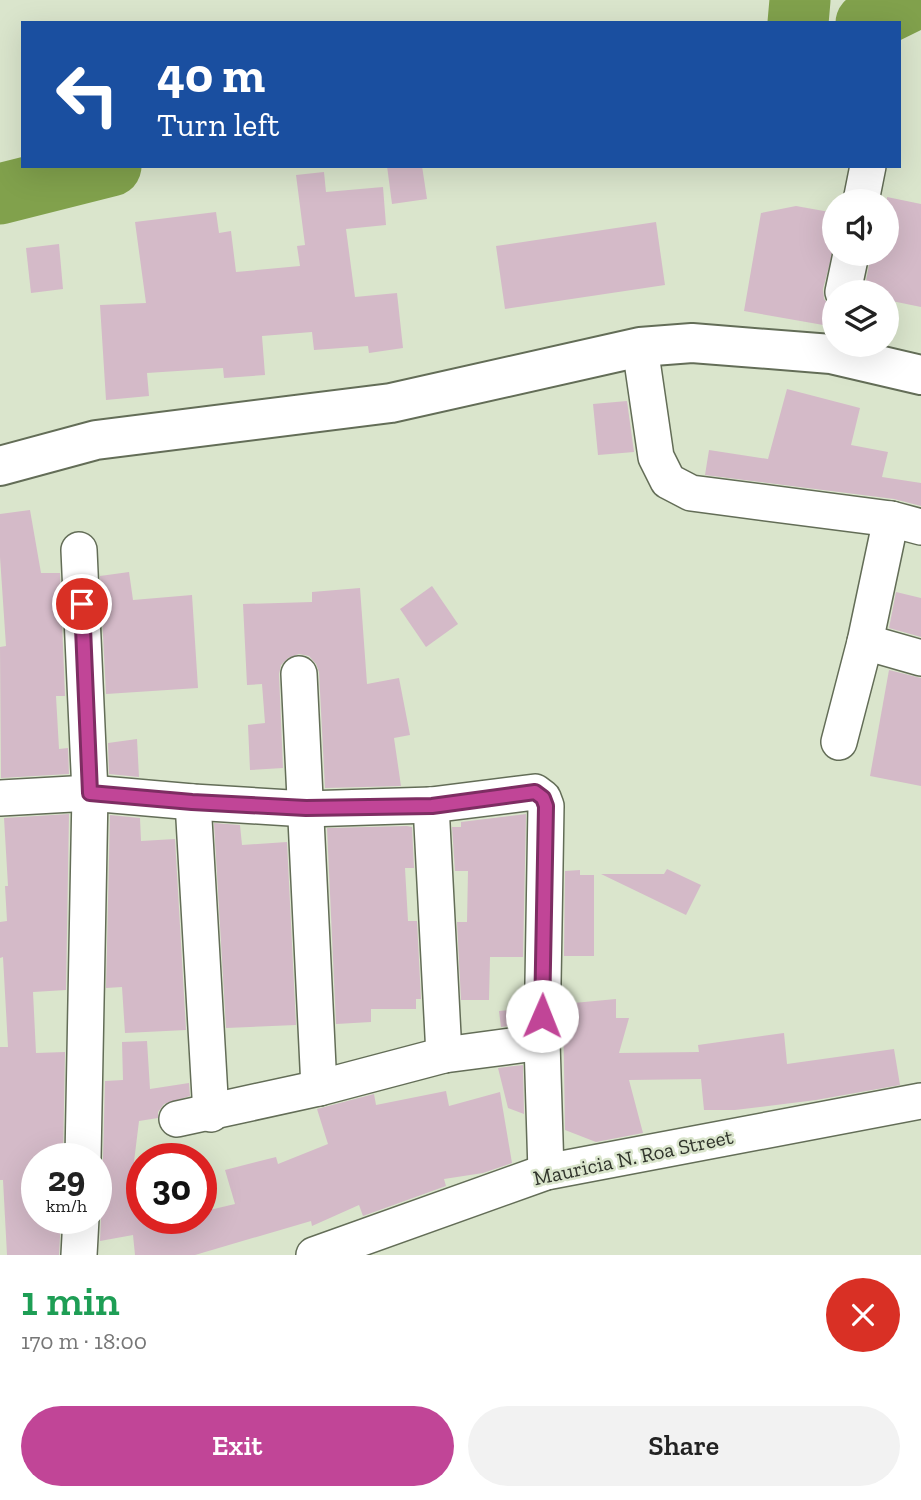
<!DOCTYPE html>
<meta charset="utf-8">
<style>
body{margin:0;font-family:"Zilla Slab",serif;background:#f2f2f2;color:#222;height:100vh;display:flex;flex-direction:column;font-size:26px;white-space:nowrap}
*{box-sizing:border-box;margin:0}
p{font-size:23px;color:#767676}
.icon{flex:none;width:38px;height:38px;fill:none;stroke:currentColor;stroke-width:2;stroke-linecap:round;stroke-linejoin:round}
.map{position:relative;height:1255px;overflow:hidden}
.drawer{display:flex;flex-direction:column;background:#fff;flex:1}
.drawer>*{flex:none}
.hud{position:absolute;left:21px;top:21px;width:880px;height:147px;border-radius:0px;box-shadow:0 7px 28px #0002;background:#1a4fa0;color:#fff;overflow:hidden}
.controls{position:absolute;left:822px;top:189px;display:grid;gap:14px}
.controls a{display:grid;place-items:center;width:77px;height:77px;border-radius:50%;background:#fff;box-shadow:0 7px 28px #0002;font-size:35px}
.speed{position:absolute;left:21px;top:1143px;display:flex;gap:14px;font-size:35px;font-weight:700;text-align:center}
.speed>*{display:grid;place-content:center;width:91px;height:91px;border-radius:50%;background:#fff;box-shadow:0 7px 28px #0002;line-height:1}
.speed small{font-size:18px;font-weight:400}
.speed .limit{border:10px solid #d22;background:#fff;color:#111}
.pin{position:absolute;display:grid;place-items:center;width:60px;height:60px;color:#fff;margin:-30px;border:4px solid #fff;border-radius:50%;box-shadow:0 2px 7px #0007}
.me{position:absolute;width:77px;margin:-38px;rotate:1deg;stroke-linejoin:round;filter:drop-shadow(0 0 5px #0008)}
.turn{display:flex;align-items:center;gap:24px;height:147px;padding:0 21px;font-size:32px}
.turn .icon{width:91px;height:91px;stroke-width:2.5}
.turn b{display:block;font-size:49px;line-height:60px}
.round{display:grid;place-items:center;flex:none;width:74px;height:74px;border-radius:37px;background:#f2f2f2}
.head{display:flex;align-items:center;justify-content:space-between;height:119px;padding:0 21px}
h1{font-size:42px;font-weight:600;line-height:52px;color:#1e9e55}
.cta{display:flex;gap:14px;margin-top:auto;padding:14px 21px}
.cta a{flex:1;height:80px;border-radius:42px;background:#c14597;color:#fff;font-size:28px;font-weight:600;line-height:80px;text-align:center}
.cta a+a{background:#f2f2f2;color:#222}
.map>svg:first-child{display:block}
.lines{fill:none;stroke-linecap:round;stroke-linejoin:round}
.river{stroke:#81a14c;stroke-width:61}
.building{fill:#d4bac8}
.street-casing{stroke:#636d57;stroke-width:38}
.secondary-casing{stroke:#636d57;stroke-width:42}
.street{stroke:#fff;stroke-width:35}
.secondary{stroke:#fff;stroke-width:38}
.route-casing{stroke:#7d2d62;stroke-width:18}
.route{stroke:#c14597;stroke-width:12}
.labels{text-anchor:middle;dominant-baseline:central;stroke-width:5;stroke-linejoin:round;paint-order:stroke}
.street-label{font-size:21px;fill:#31352c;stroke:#dae5cc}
</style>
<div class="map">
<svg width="921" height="1255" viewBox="0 0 921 1255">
<rect width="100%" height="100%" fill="#dae5cc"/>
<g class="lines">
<g class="river">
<polyline points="798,23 800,0"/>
<polyline points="866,23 913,0"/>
<polyline points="0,194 111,166"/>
</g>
</g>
<g class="building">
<polygon points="387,166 422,166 427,199 392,204"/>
<polygon points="324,172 326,192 383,187 386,225 346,229 355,297 397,293 403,348 369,353 368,346 314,350 312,332 262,336 265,375 224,378 223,368 147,373 149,396 106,400 100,305 146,303 135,222 216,212 219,233 231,231 236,272 300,266 297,246 305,245 296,175"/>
<polygon points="887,197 921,204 921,307 887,300 887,292 864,292 871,254 887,254"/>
<polygon points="796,206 835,213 835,243 823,289 824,299 832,308 829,326 744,311 761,213"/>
<polygon points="656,222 665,285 505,309 496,246"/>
<polygon points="59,244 63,289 31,293 26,248"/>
<polygon points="787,389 860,408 851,445 888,452 882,477 921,483 921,506 894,499 705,475 709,450 768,459"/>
<polygon points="627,401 634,452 598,455 593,404"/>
<polygon points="30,510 41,573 60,573 65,696 56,696 59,749 68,748 69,774 1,778 0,647 6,646 0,557 0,514"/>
<polygon points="129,572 133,600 192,595 198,688 106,694 100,576"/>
<polygon points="432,586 458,624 426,647 400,609"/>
<polygon points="360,588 367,684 399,678 410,735 394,738 401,786 325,788 319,672 316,664 309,656 299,654 288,658 281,665 279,674 283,768 250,770 248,725 265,723 262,684 247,685 243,604 312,602 312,592"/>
<polygon points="896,592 921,598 921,637 889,628"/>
<polygon points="889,670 921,678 921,786 870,776"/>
<polygon points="137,739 139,777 109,774 108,743"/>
<polygon points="69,814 66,990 33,992 36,1053 65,1052 63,1158 37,1158 37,1218 61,1218 59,1255 7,1255 3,1180 0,1180 0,1047 8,1047 3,957 0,958 0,922 7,921 5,886 8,886 4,818"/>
<polygon points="526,814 523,957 490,957 489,1000 461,1000 457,922 467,922 468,871 455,871 452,827 461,827 461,822"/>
<polygon points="110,815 140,818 141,841 175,839 186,1030 125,1033 122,987 106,988"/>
<polygon points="214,823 240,825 242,845 287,842 296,1025 226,1028"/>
<polygon points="407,826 412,827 414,868 405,868 408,921 417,921 421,999 416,999 416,1009 371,1009 371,1022 336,1024 327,828"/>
<polygon points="667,869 701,885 686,915 601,874 664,874"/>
<polygon points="580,870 580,875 594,875 594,956 564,956 565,871"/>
<polygon points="616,999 616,1018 629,1018 619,1053 699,1052 698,1045 784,1033 787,1064 894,1049 900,1085 816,1100 735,1110 704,1110 701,1079 629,1080 643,1133 596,1142 565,1130 563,1004"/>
<polygon points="522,1009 522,1024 501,1027 499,1011"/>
<polygon points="147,1041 150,1089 189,1083 190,1096 164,1104 158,1112 158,1118 139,1121 133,1170 142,1204 142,1218 201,1218 201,1212 235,1204 225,1170 276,1157 278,1164 328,1144 317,1109 374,1094 376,1105 446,1091 449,1106 500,1092 512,1163 483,1173 444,1179 446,1186 363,1216 359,1205 312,1226 311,1221 195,1255 135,1255 133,1235 100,1241 101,1219 96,1206 96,1172 101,1168 103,1158 105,1081 123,1080 122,1042"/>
<polygon points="523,1065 524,1114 508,1108 498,1068"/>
</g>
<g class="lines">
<defs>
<g id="street">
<polyline points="861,201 868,166"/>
<polyline points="843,292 851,254"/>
<polyline points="640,347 656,457 668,481 691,493 891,519 921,527"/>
<polyline points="79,550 90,793 83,1158"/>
<polyline points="865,642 921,658"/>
<polyline points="299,674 319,1088"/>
<polyline points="839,742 865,642 891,519"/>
<polyline points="0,798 90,793 193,802 306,809 431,805 535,792 543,798 546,806 542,1042 546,1172"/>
<polyline points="193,802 211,1114"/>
<polyline points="431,805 444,1055"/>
<polyline points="177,1119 319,1088 444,1055 542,1042"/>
<polyline points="79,1255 81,1218"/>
<polyline points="314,1255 546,1172 921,1101"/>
</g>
<polyline id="secondary" points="0,466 96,440 391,403 640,347 692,343 831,354 921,375"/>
</defs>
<use href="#street" class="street-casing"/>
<use href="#secondary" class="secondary-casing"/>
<use href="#street" class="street"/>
<use href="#secondary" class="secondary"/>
</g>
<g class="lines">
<defs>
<polyline id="route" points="82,604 90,793 192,802 306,808 432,806 535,792 543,798 546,806 542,1016"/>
</defs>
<use href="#route" class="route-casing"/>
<use href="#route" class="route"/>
</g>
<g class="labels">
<g class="street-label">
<text transform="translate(633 1157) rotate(-12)">Mauricia N. Roa Street</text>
</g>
</g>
</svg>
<div class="controls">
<a><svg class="icon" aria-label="sound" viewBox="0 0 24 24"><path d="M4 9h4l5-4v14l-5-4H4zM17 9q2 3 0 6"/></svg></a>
<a><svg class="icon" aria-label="layers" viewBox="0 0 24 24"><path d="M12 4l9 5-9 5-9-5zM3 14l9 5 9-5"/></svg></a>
</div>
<div class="speed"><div>29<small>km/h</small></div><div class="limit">30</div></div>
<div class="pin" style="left:82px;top:604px;background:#d93025"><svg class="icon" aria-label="arrive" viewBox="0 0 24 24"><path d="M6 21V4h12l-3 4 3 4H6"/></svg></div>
<svg class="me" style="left:542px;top:1016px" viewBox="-20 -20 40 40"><circle r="19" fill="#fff"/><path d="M0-13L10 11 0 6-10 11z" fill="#c14597"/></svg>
<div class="hud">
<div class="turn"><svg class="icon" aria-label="left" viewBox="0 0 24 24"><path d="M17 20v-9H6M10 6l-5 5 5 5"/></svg><div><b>40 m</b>Turn left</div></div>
</div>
</div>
<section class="drawer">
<div class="head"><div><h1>1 min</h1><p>170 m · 18:00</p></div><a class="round" style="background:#d93025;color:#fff"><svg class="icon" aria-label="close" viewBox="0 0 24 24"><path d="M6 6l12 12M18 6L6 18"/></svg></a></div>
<div class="cta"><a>Exit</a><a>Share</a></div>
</section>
